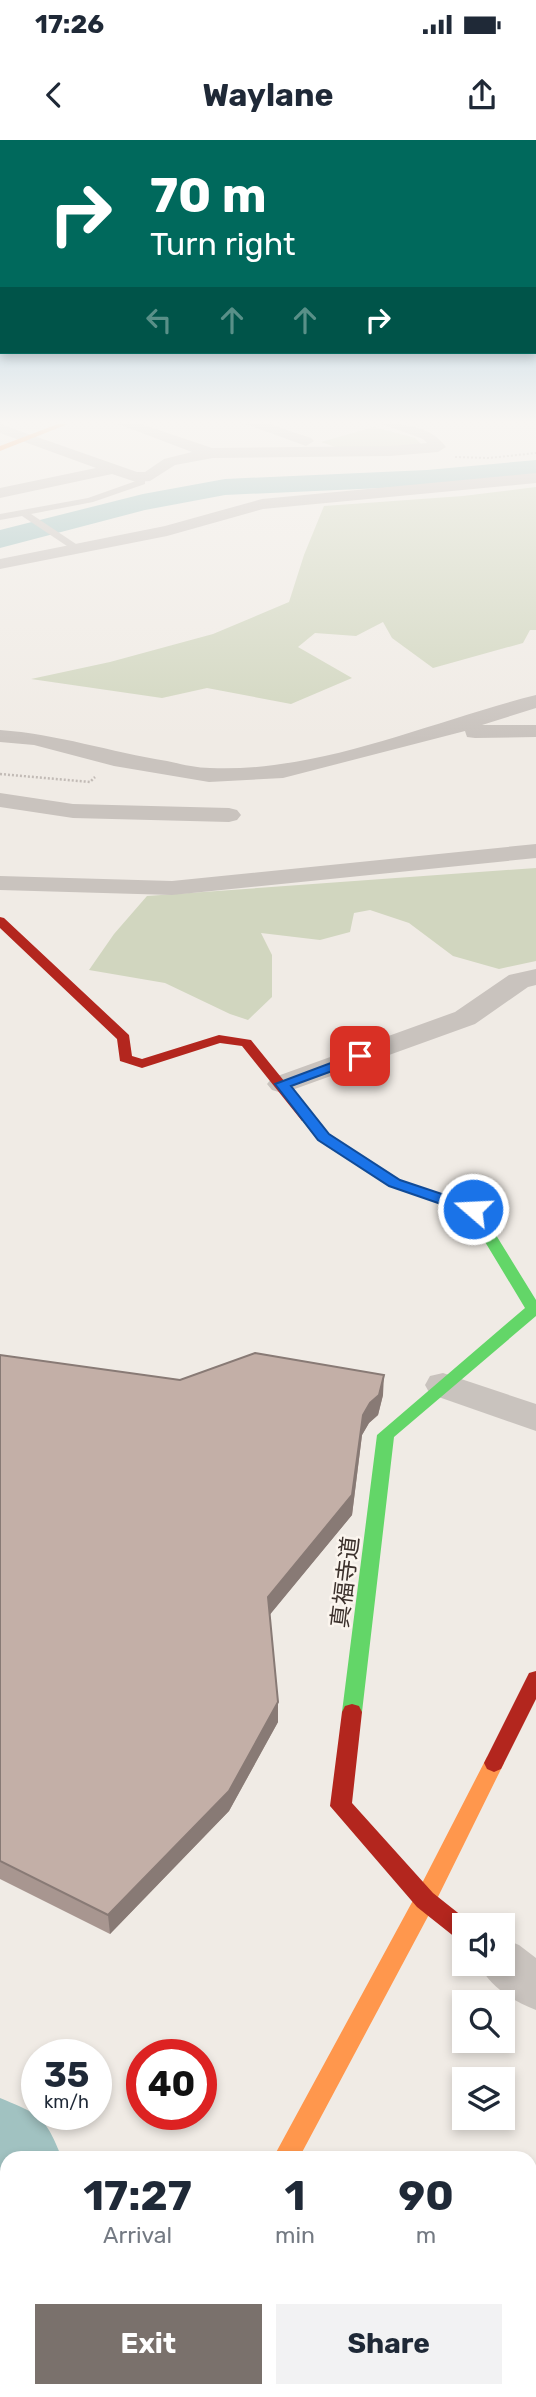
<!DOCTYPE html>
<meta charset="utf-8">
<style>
body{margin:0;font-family:Rubik,"Noto Sans JP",sans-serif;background:#f2f2f3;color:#1f2937;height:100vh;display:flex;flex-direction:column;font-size:26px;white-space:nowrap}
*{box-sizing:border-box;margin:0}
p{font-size:23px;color:#747a83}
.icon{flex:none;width:38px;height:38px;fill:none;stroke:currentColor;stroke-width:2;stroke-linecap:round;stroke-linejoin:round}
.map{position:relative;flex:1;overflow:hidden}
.drawer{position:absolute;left:0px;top:2011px;width:537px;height:247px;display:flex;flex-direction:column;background:#fff;border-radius:21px 21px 0 0;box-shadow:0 4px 10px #0003}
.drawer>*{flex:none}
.banner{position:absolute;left:0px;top:0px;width:537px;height:214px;box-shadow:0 4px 10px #0003;background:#00695c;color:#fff;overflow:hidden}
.buttons{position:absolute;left:452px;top:1773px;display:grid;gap:14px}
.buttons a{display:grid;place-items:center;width:63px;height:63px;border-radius:0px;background:#fff;box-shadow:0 4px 10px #0003;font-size:35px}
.speed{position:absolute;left:21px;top:1899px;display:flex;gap:14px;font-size:35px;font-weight:700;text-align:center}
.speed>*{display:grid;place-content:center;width:91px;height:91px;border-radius:50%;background:#fff;box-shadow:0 4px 10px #0003;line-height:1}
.speed small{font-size:18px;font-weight:400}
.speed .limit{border:10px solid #d22;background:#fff;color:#111}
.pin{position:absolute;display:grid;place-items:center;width:60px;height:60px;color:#fff;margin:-30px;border-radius:14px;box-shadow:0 4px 10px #0006}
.me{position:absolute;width:77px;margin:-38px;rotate:289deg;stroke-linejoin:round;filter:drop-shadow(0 0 5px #0008)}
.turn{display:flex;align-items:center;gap:24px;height:147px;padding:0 35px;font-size:32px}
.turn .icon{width:91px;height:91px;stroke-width:2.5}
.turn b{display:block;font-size:49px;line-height:60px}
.lanes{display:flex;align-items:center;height:66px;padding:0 35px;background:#0003;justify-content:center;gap:35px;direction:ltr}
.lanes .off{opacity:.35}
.eta{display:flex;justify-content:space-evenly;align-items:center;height:119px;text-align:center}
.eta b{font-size:42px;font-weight:700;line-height:49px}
.cta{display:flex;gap:14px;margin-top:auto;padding:14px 35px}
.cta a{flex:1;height:80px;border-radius:0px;background:#7a716c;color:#fff;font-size:28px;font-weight:700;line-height:80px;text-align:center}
.cta a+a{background:#f2f2f3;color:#1f2937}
.status{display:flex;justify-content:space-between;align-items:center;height:49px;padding:0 35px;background:#fff;direction:ltr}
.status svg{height:19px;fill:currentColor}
header{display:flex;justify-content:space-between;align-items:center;height:91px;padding:0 35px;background:#fff;font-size:32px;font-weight:700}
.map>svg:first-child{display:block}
.green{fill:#d1d6bf}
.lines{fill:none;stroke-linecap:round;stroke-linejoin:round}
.river{fill:#a1c2c1;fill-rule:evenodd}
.path-far1{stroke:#c2bbb6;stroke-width:2;stroke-dasharray:2 2;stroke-linecap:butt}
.path{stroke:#c2bbb6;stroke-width:2.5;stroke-dasharray:2 2;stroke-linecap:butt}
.lane{fill:#c9c3be;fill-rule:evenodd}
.street{fill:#c9c3be;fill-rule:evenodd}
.fast{fill:#63d668;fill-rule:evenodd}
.slow{fill:#ff974d;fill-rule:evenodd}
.jam{fill:#b3261e;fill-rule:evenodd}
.wall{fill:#a89690}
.shaded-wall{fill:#887a75}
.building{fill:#c3afa7;stroke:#887a75;stroke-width:2}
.route{fill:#1a73e8;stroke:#114b97;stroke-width:2}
.labels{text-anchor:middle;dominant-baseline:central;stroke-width:5;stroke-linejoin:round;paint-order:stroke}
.near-street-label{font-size:23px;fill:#3b302b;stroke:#fbf5ee}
</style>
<div class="status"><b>17:26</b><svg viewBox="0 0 49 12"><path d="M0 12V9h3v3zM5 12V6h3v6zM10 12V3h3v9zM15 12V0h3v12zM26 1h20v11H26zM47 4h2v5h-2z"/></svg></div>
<header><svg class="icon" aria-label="back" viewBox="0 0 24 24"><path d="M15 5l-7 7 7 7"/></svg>Waylane<svg class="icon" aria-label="share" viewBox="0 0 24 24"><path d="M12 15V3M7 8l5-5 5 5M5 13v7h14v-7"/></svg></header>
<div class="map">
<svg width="536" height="2257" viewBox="0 0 536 2257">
<rect width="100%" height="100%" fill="#f0ebe5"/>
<g class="green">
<polygon points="374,287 415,298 423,306 338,308 321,302"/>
<polygon points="536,347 536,490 530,490 523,503 433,528 392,498 383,482 356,496 315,493 298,507 352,538 291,564 207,548 162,558 31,539 110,522 213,494 289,462 304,415 324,366 463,356"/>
<polygon points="536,728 536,821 499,829 453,816 409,783 370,770 354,773 350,792 320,800 261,793 272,815 272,857 248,880 230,874 165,843 89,830 114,794 147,756"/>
</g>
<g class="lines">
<g class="river">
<polygon points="536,320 536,336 427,346 225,355 145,370 0,408 0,390 143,354 225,339 427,330"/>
<path d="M0 1958C41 1975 45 1976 62 2018H7V2058L0 2055Z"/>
<polygon points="233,2250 332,2250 335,2257 236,2257"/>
</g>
<polyline class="path-far1" points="455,317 489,318 536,313"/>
<polyline class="path" points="0,634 90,642 95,637"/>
<polygon class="lane" points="136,334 145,340 145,344 93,362 31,374 79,406 79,410 73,410 22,376 0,380 0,374 88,358 136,341 132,337"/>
<g class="street">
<path d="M0 284 137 332H145L164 319 192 312 118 284H141L212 308 390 306 427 303 423 299 382 284C407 284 430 286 446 307L438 312 390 316 213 318 175 325 150 341 136 342 112 334 0 358V348L96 328 0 293Z"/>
<polygon points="246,284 269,284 311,298 314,301 306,306"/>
<polygon points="536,333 536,343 263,369 167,396 0,429 0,419 165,386 262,359"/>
<path d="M536 555V568L482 585H536V597L475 598 467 597 465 591 283 638 209 642 114 626 34 605 0 602V590C57 594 111 612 167 621 181 624 196 628 210 628 319 633 431 581 536 555Z"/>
<polygon points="0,653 73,664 229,668 237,670 241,675 237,680 229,682 73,678 0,667"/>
<polygon points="536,704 536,718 172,755 0,750 0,736 172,741"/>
<polygon points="536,829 536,845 528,847 475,884 292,950 282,953 272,950 267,944 272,938 455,872 509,835"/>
<polygon points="443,1233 536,1264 536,1291 430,1254 425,1245 430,1236"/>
<path d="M502 1798 519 1805 536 1818V1870C513 1861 489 1846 479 1824H502Z"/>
</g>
<polygon class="fast" points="307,974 312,975 328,994 400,1040 478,1066 536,1160 536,1176 394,1297 362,1572 359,1578 352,1580 345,1578 342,1572 377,1295 525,1168 467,1072 390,1046 318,1000 300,978"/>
<g class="slow">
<polygon points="58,284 68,284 0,311 0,306"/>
<polygon points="494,1614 501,1617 504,1623 433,1767 299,2018 273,2018 417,1753 487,1617"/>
<polygon points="155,2250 183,2250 180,2257 152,2257"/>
</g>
<g class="jam">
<polygon points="0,777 4,778 129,895 132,916 142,919 219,895 251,900 314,978 312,981 302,981 242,906 220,903 142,928 120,921 117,899 0,788"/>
<polygon points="536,1531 536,1559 501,1629 494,1632 487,1629 484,1623 529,1533"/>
<polygon points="352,1564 359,1566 362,1572 352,1663 433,1753 472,1784 464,1785 464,1801 456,1798 417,1767 330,1666 342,1572 345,1566"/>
</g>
</g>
<polygon class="wall" points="0,1215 180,1240 383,1255 378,1275 369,1283 362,1295 352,1375 269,1475 278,1562 278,1582 229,1671 110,1794 0,1739"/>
<g class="shaded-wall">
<polygon points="384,1235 383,1255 378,1275 369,1283 362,1295 352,1375 268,1477 268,1457"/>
<polygon points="278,1562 278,1582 229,1671 110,1794 108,1775"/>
</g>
<polygon class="building" points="255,1213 384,1235 379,1255 370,1263 363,1275 352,1355 268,1457 278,1562 229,1651 108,1775 0,1721 0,1215 180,1240"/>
<linearGradient id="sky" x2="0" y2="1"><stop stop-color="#8bbad8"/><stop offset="0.47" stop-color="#f8f6f3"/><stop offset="1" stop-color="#f8f6f3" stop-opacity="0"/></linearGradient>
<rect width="536" height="600" fill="url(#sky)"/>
<polygon class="route" points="360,912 365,913 365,919 291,946 329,994 400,1040 478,1066 480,1069 478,1073 467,1073 389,1046 318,1000 275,944"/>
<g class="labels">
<g class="near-street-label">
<text transform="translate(345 1442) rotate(-83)">真福寺道</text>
</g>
</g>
</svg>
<div class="buttons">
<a><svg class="icon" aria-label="sound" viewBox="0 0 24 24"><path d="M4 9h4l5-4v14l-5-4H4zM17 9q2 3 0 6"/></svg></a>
<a><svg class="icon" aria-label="search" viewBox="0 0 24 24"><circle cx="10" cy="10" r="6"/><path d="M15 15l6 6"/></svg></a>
<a><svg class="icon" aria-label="layers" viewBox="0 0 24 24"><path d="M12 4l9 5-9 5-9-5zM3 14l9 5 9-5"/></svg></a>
</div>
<div class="speed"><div>35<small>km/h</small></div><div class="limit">40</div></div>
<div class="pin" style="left:360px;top:916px;background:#d93025"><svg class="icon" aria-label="arrive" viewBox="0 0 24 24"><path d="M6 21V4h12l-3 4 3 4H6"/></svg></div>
<svg class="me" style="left:473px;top:1069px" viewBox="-20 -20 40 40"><circle r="17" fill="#1a73e8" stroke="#fff" stroke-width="3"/><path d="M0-11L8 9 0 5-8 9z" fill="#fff"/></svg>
<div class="banner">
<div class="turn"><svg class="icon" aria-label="right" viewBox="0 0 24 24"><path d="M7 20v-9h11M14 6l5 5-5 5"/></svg><div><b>70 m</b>Turn right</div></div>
<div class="lanes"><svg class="icon off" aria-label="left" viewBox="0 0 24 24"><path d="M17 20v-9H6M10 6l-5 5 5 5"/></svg><svg class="icon off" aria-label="ahead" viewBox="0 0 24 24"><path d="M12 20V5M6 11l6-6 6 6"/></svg><svg class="icon off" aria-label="ahead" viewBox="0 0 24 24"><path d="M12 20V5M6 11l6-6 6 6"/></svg><svg class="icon" aria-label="right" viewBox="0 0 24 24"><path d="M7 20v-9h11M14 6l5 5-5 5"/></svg></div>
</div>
<section class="drawer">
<div class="eta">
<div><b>17:27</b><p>Arrival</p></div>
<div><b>1</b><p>min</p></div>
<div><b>90</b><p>m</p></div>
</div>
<div class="cta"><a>Exit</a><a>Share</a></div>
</section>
</div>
